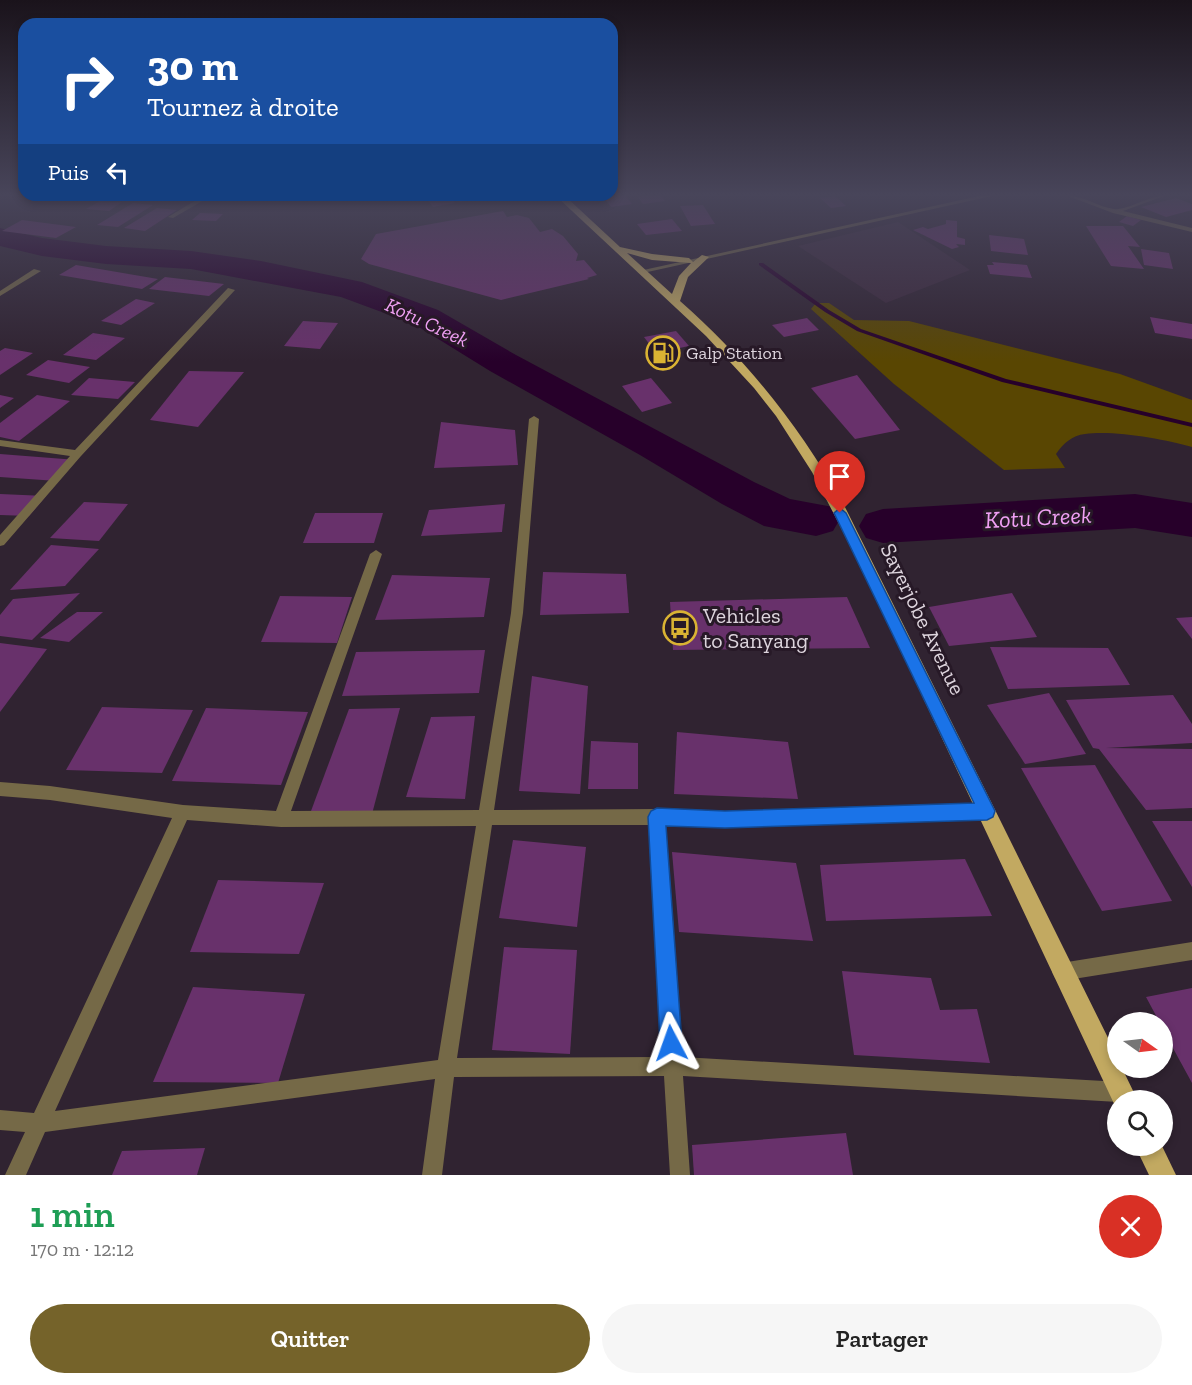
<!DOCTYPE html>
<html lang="fr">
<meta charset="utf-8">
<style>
body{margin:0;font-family:"Zilla Slab",serif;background:#f6f6f6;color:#222;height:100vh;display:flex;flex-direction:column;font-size:22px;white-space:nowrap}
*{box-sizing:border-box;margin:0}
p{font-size:20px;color:#767676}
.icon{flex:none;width:33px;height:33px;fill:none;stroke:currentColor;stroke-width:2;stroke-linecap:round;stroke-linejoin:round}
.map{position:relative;height:1175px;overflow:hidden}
.drawer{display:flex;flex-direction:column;background:#fff;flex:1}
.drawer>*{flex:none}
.banner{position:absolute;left:18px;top:18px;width:600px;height:183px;border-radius:18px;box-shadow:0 3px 9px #0003;background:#1a4fa0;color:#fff;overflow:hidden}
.needle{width:39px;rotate:104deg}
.controls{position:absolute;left:1107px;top:1012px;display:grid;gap:12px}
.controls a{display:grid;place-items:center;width:66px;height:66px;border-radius:50%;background:#fff;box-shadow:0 3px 9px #0003;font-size:30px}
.pin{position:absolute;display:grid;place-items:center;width:51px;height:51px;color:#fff;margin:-62px -26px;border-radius:50% 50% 50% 0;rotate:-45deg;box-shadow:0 0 6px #0007}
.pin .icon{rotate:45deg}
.me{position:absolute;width:66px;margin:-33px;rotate:356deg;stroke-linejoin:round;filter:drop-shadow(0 0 4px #0008)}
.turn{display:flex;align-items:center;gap:21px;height:126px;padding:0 30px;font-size:27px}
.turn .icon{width:78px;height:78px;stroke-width:2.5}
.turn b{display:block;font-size:42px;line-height:51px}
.then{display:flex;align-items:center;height:57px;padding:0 30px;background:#0003;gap:12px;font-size:22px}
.round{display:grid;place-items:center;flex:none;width:63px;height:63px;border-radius:32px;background:#f6f6f6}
.head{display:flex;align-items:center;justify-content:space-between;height:102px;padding:0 30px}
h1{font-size:36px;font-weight:600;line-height:45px;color:#1e9e55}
.action{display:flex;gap:12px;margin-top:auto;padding:12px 30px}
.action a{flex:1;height:69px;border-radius:36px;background:#75632a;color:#fff;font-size:24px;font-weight:600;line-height:69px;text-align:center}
.action a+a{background:#f6f6f6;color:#222}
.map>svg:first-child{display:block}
.built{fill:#3c293c}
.green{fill:#594602}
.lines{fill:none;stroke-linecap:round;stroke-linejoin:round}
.stream{fill:#27002a;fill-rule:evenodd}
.river{fill:#27002a;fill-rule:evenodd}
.building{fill:#68316b}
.minor{fill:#756947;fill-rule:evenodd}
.tertiary{fill:#756947;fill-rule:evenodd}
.primary{fill:#c2a961;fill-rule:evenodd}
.route{fill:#1a73e8;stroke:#114b97;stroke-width:1.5}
.labels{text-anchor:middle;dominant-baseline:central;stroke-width:6;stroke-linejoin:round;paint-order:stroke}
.far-poi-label{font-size:18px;fill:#ddd4dd;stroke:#271927;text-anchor:start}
.far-water-label{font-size:20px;font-style:italic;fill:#f0a0f4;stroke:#271927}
.poi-label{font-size:22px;fill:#ddd4dd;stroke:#271927;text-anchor:start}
.street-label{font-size:22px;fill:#ddd4dd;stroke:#271927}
.water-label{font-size:24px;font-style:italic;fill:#f0a0f4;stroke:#271927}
</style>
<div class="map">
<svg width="1192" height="1175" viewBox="0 0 1192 1175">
<rect width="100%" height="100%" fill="#302331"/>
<polygon class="built" points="898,222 970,270 886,303 798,246"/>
<path class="green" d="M816 303H829L854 320 909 321 1120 374 1192 400V447C1164 439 1114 430 1085 434 1072 435 1063 444 1056 454L1065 468 1004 470 894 384 811 309Z"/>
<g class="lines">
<polygon class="stream" points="759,263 763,263 829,310 861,329 1006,379 1192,423 1192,427 1002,382 857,331 825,312 759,265"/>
<g class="river">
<polygon points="0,228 42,238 106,246 191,251 261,261 362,282 438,310 516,355 754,482 790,499 833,507 840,519 833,531 816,536 764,526 722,504 640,455 490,371 414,324 341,297 191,269 106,264 42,256 0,246"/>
<polygon points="1135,494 1192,503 1192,537 1135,528 883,543 866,538 859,526 866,514 883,509"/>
</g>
</g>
<g class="building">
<polygon points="425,196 450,196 455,203 433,207"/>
<polygon points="454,196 484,196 484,197 460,202"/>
<polygon points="603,196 626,196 632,204 611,207"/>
<polygon points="642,196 661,196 665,201 643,204 638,197"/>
<polygon points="835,196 846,206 831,208 820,198"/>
<polygon points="1176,198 1192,204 1192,210 1166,217 1141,207"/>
<polygon points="100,201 122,202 109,211 86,209"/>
<polygon points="133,203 153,205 118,227 97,225"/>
<polygon points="703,205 715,224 691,226 680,206"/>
<polygon points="157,208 177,210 145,231 124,228"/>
<polygon points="503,211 507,217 517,215 529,218 540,232 552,229 563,236 578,254 576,261 584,260 597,275 587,278 589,279 501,300 369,264 361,259 376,234"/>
<polygon points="200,213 223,214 216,221 192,220"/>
<polygon points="1127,216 1141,220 1133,226 1119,222"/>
<polygon points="672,219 682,231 646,235 637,224"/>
<polygon points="22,220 76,227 56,238 2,231"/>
<polygon points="946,220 957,221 957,237 965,239 965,245 956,244 959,247 952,249 913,230 923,227 928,229 946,224"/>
<polygon points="1086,226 1123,226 1140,247 1128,246 1144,269 1111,266"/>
<polygon points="989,235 1024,239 1028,255 991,251"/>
<polygon points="1141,249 1169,253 1173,269 1144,265"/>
<polygon points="992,262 1027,265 1032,278 990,274 987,265 994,265"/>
<polygon points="76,265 158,279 142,289 59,275"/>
<polygon points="165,277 224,284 209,296 149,289"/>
<polygon points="136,299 155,303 121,325 101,321"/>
<polygon points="1150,317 1192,324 1192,339 1155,333"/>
<polygon points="807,318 819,330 784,337 772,325"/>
<polygon points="303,321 338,323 320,349 284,346"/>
<polygon points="676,331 689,346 656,353 644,337"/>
<polygon points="93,333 125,338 96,360 63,355"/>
<polygon points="5,348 33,353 0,375 0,351"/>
<polygon points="48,360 90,367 69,383 26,375"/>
<polygon points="189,371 244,372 198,427 150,420"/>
<polygon points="857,375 900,430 855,439 811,388"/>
<polygon points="89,378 135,382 118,399 71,395"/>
<polygon points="651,378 672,403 642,412 622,386"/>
<polygon points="0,395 14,398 0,408"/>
<polygon points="37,395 70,401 19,441 0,437 0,423"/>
<polygon points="441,422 515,430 518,465 434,468"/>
<polygon points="0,454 77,460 57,481 0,477"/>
<polygon points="0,494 46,496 29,516 0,515"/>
<polygon points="84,502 128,504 99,541 50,538"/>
<polygon points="505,504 502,532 421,536 429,510"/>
<polygon points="315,513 383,513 374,543 303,543"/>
<polygon points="51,545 99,549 65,586 10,590"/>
<polygon points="543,572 626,574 629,613 540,615"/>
<polygon points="392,575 490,578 484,617 375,620"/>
<polygon points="80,593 32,640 0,636 0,615 13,599"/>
<polygon points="1012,593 1037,637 949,646 929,607"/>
<polygon points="280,596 352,597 337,643 261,642"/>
<polygon points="847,597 870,648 673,650 670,602"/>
<polygon points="77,612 103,612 69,642 40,638"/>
<polygon points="1192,617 1192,639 1176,618"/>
<polygon points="0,643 47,649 0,712"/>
<polygon points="990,647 1108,648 1130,685 1008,689"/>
<polygon points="485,650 479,693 342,696 356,652"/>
<polygon points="532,676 588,686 580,794 519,791"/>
<polygon points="1049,693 1086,754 1025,764 987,705"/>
<polygon points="1173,695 1192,724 1192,743 1106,748 1192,749 1192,808 1146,810 1099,749 1093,748 1066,700"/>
<polygon points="102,707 193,710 162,773 66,770"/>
<polygon points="206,708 308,712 281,785 172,781"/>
<polygon points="400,708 372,814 311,811 349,709"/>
<polygon points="475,716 465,799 406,797 431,717"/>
<polygon points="677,732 788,742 798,799 674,794"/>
<polygon points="591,741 638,743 638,789 588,789"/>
<polygon points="1095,765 1172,901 1102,911 1021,768"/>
<polygon points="1152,821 1192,821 1192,887"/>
<polygon points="513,840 586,847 577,927 499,918"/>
<polygon points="672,852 796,863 813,941 679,932"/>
<polygon points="965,859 992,916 826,921 820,865"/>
<polygon points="218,880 324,883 299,954 190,952"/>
<polygon points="504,947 577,950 570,1054 492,1050"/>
<polygon points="842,971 931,978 940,1010 977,1009 990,1063 854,1055"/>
<polygon points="193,987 305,994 278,1083 153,1082"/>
<polygon points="1192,988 1192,1083 1162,1028 1162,1023 1160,1023 1146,997"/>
<polygon points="846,1133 853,1175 694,1175 692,1145"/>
<polygon points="205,1148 197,1175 112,1175 122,1151"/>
</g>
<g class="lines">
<g class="minor">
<polygon points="203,196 211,196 173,218 168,217"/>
<path d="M1068 196C1085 196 1098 207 1114 209 1126 211 1148 196 1164 196L1123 211 1192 228V232L1113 213Z"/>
<polygon points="34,269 41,271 0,296 0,291"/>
<polygon points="228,288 235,290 81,456 4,545 0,546 0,535 70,456 0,446 0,440 75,450"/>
<path d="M534 416 539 419 523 613 494 810 657 809 725 812 987 804 992 806 995 811 992 816 987 818 725 828 665 825 682 1057 1121 1082 1128 1085 1131 1092 1128 1099 1118 1102 683 1076 690 1175H670L664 1076 454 1077 442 1175H422L435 1079 45 1132 26 1175H5L25 1132 0 1130V1110L34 1113 172 818 50 800 0 796V782L50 786 183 805 276 811 370 554 376 550 382 554 291 811 479 810 511 613 529 419ZM187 820 281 827 476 826 438 1060 55 1111ZM492 825H650L663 1057 457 1058Z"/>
<polygon points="1192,942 1192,960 1061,981 1055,978 1052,972 1055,966 1061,963"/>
</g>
<polygon class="tertiary" points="979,196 992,196 643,273 639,271"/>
<g class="primary">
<path d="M556 196H565L620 247 652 254 689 258 693 262 702 255 709 257 688 277 680 301C747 360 799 426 843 503L1118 1058V1068H1122L1138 1101H1118L1117 1110 861 566 812 472 776 416 754 388 706 336ZM627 253 652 260 691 263 679 276 672 294Z"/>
<polygon points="1135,1146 1162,1146 1176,1175 1149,1175"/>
</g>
</g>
<linearGradient id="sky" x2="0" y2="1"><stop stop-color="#1a131b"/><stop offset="0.54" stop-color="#48455a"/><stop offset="1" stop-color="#48455a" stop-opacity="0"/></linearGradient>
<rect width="1192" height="361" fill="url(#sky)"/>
<polygon class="route" points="840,508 846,513 995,811 993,817 987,820 725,828 666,826 682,1043 678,1051 671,1054 663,1051 660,1043 648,817 651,811 657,808 725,811 974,803 834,513"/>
<defs>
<symbol id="fuel-ring" viewBox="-11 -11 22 22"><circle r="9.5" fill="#271927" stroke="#dab333" stroke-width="1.5"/><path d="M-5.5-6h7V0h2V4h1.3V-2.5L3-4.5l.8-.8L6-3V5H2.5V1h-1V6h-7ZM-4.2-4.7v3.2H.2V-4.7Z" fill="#dab333"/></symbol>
<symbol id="bus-ring" viewBox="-11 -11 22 22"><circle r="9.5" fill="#271927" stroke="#dab333" stroke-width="1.5"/><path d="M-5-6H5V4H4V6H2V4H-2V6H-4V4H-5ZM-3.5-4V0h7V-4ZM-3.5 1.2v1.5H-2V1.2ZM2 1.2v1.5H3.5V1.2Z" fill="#dab333"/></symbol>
</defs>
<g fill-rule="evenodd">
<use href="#fuel-ring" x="644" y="334" width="38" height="38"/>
<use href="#bus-ring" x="661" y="609" width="38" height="38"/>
</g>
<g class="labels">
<g class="far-poi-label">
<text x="686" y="353">Galp Station</text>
</g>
<g class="far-water-label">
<text transform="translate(427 322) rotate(25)">Kotu Creek</text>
</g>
<g class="poi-label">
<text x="703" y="615">Vehicles<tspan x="703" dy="25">to Sanyang</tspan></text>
</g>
<g class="street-label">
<text transform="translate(923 619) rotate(64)">Sayerjobe Avenue</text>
</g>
<g class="water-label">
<text transform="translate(1038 517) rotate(-3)">Kotu Creek</text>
</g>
</g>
</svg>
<div class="controls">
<a><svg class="needle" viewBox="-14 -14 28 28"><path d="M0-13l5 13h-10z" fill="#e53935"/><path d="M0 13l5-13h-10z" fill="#767676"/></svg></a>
<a><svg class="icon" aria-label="search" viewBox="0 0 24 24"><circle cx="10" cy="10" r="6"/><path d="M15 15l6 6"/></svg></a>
</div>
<div class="pin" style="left:840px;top:513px;background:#d93025"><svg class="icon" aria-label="arrive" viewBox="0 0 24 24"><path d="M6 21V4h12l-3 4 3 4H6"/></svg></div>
<svg class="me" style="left:671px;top:1043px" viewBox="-20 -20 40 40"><path d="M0-17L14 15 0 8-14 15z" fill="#1a73e8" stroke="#fff" stroke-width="4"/></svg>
<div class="banner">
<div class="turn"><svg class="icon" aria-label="right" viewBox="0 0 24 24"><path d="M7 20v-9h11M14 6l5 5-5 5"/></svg><div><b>30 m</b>Tournez à droite</div></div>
<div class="then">Puis<svg class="icon" aria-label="left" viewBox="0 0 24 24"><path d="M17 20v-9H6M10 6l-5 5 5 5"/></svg></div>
</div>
</div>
<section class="drawer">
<div class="head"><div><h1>1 min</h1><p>170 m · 12:12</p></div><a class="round" style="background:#d93025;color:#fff"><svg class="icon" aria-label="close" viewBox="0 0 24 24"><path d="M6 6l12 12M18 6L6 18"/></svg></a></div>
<div class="action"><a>Quitter</a><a>Partager</a></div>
</section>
